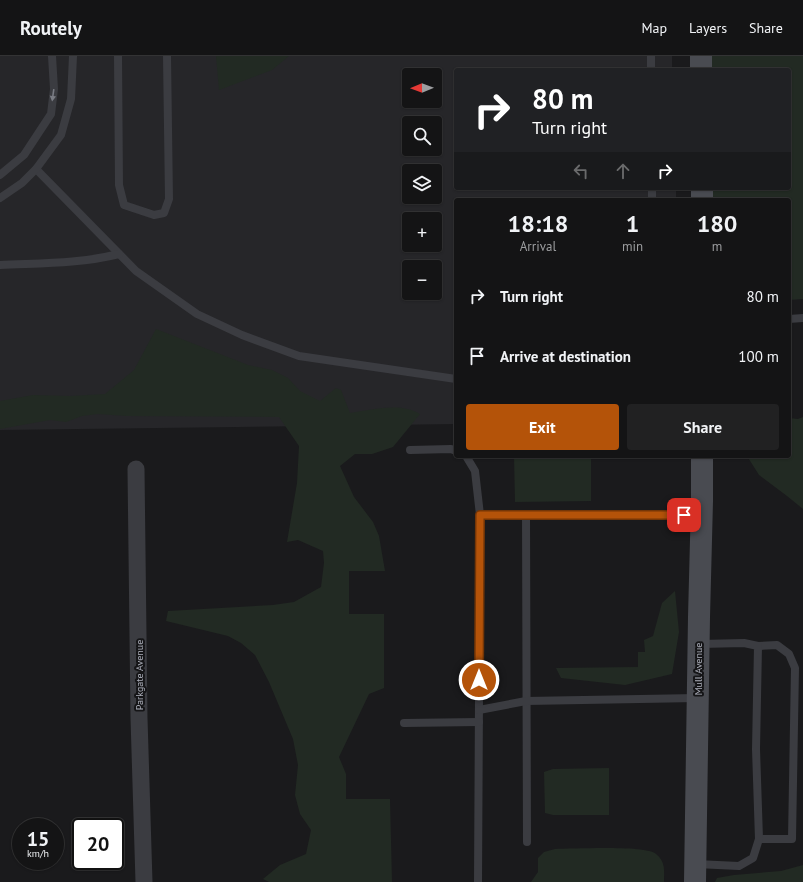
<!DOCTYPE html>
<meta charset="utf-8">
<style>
body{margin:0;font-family:"PT Sans",sans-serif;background:#212122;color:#f1f3f6;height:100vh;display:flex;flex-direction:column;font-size:15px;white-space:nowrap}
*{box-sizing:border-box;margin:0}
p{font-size:13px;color:#9d9ea0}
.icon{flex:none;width:22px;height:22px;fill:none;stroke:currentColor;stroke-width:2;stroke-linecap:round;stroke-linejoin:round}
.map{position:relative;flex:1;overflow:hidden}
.details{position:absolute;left:454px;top:142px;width:337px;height:260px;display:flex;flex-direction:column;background:#141415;border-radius:4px;box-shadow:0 1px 3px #0004,0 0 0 1px #333334}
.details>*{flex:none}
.banner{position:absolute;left:454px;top:12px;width:337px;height:122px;border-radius:4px;box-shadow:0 1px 3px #0004,0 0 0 1px #333334;background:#202124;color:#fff;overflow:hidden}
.needle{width:26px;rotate:269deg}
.fabs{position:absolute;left:402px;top:12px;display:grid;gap:8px}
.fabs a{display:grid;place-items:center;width:40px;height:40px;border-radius:4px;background:#141415;box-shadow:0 1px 3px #0004,0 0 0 1px #333334;font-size:20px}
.speed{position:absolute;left:12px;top:762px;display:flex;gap:8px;font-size:20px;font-weight:700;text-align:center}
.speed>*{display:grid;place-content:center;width:52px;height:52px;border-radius:50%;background:#141415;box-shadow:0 1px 3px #0004,0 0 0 1px #333334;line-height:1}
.speed small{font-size:10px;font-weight:400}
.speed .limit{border:2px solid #111;border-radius:6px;background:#fff;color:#111}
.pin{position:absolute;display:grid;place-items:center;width:34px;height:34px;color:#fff;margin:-17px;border-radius:8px;box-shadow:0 2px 6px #0006}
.me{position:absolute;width:44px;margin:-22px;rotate:0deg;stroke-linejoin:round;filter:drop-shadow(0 0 3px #0008)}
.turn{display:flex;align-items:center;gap:14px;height:84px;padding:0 12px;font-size:18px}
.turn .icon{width:52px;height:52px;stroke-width:2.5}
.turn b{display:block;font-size:28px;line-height:34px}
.lanes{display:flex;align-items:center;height:38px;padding:0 12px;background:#0003;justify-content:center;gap:20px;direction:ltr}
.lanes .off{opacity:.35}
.eta{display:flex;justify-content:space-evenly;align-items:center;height:68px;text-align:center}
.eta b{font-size:24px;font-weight:700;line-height:28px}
.button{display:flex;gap:8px;margin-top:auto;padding:8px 12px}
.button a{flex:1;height:46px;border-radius:4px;background:#b45309;color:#fff;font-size:16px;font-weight:700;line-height:46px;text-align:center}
.button a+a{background:#212122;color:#f1f3f6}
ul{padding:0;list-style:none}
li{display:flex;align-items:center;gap:12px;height:60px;padding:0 12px}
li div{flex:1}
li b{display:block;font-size:15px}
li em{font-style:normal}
header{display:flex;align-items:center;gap:24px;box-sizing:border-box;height:56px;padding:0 20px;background:#141415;border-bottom:1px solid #333334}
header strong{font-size:19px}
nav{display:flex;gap:22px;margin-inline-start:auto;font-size:14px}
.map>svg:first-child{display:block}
.built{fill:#262629;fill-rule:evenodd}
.green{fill:#222a23}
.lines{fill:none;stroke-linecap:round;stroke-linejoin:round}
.lane{stroke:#3b3c41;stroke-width:8}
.street{stroke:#3b3c41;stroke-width:17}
.secondary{stroke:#494b51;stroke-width:22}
.oneway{fill:#7a7c84}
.route-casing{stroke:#753606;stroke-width:10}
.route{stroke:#b45309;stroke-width:7}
.labels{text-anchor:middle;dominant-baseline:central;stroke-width:4;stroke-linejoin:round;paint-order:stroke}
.street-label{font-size:10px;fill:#adb0bb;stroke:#151517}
</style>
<header>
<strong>Routely</strong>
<nav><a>Map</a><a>Layers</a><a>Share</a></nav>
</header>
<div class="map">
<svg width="803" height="826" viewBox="0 0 803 826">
<rect width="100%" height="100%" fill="#1a1a1c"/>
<path class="built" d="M0 0H672V14H456V132H676V144H456V368L0 374ZM409 19H435V45H409ZM409 67H435V93H409ZM409 115H435V141H409ZM409 163H435V189H409ZM409 211H435V237H409Z"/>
<g class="green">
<polygon points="216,0 289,0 272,14 219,34"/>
<polygon points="708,0 803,0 803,243 789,244 789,144 709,144 709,132 789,132 789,14 708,14"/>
<path d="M156 273 248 309 272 314 288 322 300 335 320 345 336 332 341 334 350 357C372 354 400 346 420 358L393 391 372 398H355L340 410 354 441 373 466 379 480 385 515H349V558H384V632L369 638 339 701 346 718V743H390L392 826H269L263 823 280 809 306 798 311 774 300 758 295 739 298 709 293 683 269 626 255 599 241 587 228 580 166 565 168 555 273 549 294 546 321 531 324 507 323 495 298 484 287 486 297 427 299 390 279 361 126 360 98 358 82 360 66 366 50 364 0 373V345L33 339 70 340 105 338 134 314Z"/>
<polygon points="803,361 803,453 787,440 759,419 747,400 789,400 789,362 798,363"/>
<polygon points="514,400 591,400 591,445 515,446"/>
<polygon points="675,535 679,576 672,618 625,629 561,622 556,612 638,611 638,596 645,596 644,584 653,580 662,547"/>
<polygon points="609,712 609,759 553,759 545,757 544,716 553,713"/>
<path d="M555 793C573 793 646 789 656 798 666 806 664 815 664 826H531L538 816V802L544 796Z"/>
<polygon points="803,809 803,826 715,826 717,822 734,819 781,815"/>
</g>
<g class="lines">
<g class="lane">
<polyline points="118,0 119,129 124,149 154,159 164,157 169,143 167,0"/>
<polyline points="651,0 651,14"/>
<polyline points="36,113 136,215 197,258 242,279 299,300 456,323"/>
<polyline points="0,119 24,99 51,58 54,33 52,0"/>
<polyline points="652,132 652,144"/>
<polyline points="0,142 22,127 36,113 61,79 71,43 73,0"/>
<path d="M0 209C40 207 79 208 119 198"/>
<polyline points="789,263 803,262"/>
<polyline points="410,394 451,393 456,395"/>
<polyline points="466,400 475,415 480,459 478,826"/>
<polyline points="480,459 701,459"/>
<polyline points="526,459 527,786"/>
<polyline points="758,590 777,589 789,598 795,612 792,783 759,783"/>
<polyline points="479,654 526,645 697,642"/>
<polyline points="404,667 479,666"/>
<polyline points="696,808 739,810 753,802 759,783 756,693 758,590 744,587 700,588"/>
</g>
<polyline class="street" points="136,413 139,662 144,826"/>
<g class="secondary">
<polyline points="701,14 701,0"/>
<polyline points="702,132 702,144"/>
<polyline points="695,826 699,561 702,445 702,400"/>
</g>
</g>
<defs><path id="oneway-solid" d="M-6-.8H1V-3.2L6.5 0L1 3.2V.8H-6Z"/></defs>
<use class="oneway" href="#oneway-solid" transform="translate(53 39) rotate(98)"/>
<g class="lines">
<defs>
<polyline id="route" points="479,624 480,459 684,459"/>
</defs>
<use href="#route" class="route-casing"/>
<use href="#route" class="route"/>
</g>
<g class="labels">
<g class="street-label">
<text transform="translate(698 613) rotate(-90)">Mull Avenue</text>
<text transform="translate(139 619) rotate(-90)">Parkgate Avenue</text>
</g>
</g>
</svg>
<div class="fabs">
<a><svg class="needle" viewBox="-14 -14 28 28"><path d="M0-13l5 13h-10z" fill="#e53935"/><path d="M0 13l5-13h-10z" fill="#9d9ea0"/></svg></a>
<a><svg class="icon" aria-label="search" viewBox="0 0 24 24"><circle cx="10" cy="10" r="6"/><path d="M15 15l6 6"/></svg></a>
<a><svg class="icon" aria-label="layers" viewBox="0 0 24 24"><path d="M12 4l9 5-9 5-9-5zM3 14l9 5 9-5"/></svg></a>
<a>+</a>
<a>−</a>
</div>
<div class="speed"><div>15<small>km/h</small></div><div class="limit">20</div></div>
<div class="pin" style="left:684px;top:459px;background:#d93025"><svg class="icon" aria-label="arrive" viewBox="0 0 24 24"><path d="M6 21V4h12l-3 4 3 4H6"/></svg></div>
<svg class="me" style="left:479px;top:624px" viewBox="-20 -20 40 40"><circle r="17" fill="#b45309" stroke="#fff" stroke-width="3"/><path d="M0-11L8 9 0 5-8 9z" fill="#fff"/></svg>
<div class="banner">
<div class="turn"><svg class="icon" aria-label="right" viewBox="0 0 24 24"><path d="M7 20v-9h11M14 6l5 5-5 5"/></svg><div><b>80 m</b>Turn right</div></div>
<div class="lanes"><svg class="icon off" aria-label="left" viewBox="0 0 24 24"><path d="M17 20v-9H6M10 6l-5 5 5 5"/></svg><svg class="icon off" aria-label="ahead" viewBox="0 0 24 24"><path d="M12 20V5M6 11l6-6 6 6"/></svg><svg class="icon" aria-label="right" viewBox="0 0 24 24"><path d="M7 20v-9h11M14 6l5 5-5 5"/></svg></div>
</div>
<section class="details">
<div class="eta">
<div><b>18:18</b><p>Arrival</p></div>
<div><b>1</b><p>min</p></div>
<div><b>180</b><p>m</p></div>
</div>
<ul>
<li><svg class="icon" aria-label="right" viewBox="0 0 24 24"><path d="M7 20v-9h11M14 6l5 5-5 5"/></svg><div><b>Turn right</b></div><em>80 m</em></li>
<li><svg class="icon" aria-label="arrive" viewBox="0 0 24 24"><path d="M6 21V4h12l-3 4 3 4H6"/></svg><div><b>Arrive at destination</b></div><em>100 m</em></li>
</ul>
<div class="button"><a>Exit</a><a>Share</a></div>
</section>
</div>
